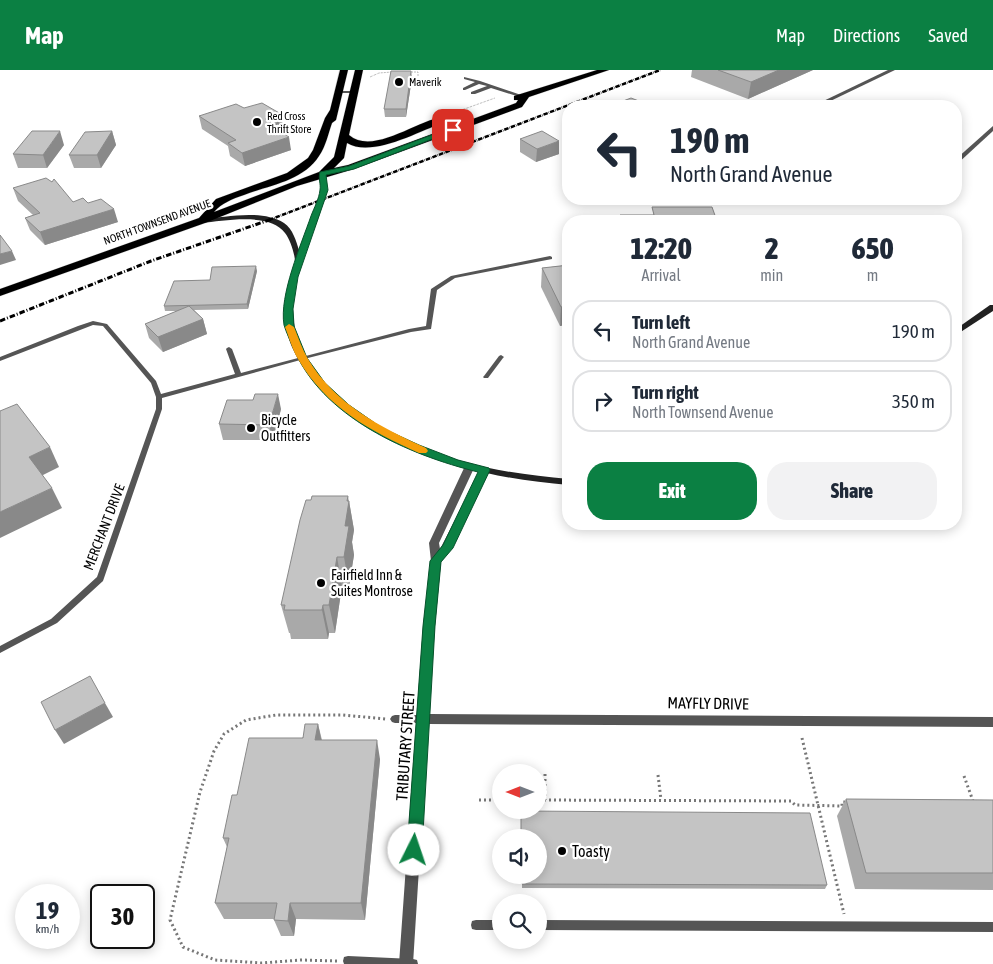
<!DOCTYPE html>
<style>
body{margin:0;font-family:"Asap Condensed",sans-serif;background:#f2f2f3;color:#1f2937;height:100vh;display:flex;flex-direction:column;font-size:19px;white-space:nowrap}
*{box-sizing:border-box;margin:0}
p{font-size:16px;color:#747a83}
.icon{flex:none;width:28px;height:28px;fill:none;stroke:currentColor;stroke-width:2;stroke-linecap:round;stroke-linejoin:round}
.map{position:relative;flex:1;overflow:hidden}
.drawer{position:absolute;left:562px;top:145px;width:400px;height:315px;display:flex;flex-direction:column;background:#fff;border-radius:20px;box-shadow:0 2px 12px #0003}
.drawer>*{flex:none}
.guide{position:absolute;left:562px;top:30px;width:400px;height:105px;border-radius:20px;box-shadow:0 2px 12px #0003;background:#fff;color:#1f2937;overflow:hidden}
.needle{width:32px;rotate:270deg}
.controls{position:absolute;left:492px;top:694px;display:grid;gap:10px}
.controls a{display:grid;place-items:center;width:55px;height:55px;border-radius:50%;background:#fff;box-shadow:0 2px 12px #0003;font-size:25px}
.speed{position:absolute;left:15px;top:814px;display:flex;gap:10px;font-size:25px;font-weight:700;text-align:center}
.speed>*{display:grid;place-content:center;width:65px;height:65px;border-radius:50%;background:#fff;box-shadow:0 2px 12px #0003;line-height:1}
.speed small{font-size:12px;font-weight:400}
.speed .limit{border:2px solid #111;border-radius:8px;background:#fff;color:#111}
.pin{position:absolute;display:grid;place-items:center;width:42px;height:42px;color:#fff;margin:-21px;border-radius:10px;box-shadow:0 2px 8px #0006}
.me{position:absolute;width:55px;margin:-28px;rotate:4deg;stroke-linejoin:round;filter:drop-shadow(0 0 4px #0008)}
.turn{display:flex;align-items:center;gap:18px;height:105px;padding:0 25px;font-size:22px}
.turn .icon{width:65px;height:65px;stroke-width:2.5}
.turn b{display:block;font-size:35px;line-height:42px}
.eta{display:flex;justify-content:space-evenly;align-items:center;height:85px;text-align:center}
.eta b{font-size:30px;font-weight:800;line-height:35px}
.button{display:flex;gap:10px;margin-top:auto;padding:10px 25px}
.button a{flex:1;height:58px;border-radius:20px;background:#0b8043;color:#fff;font-size:20px;font-weight:800;line-height:58px;text-align:center}
.button a+a{background:#f2f2f3;color:#1f2937}
ul{padding:0;list-style:none}
li{display:flex;align-items:center;gap:15px;height:62px;margin:0 10px 8px;padding:0 15px;border:2px solid #e0e1e3;border-radius:20px}
li div{flex:1}
li b{display:block;font-size:19px}
li em{font-style:normal}
header{display:flex;align-items:center;gap:30px;box-sizing:border-box;height:70px;padding:0 25px;background:#0b8043;color:#fff}
header strong{font-size:24px}
nav{display:flex;gap:28px;margin-inline-start:auto;font-size:18px}
.map>svg:first-child{display:block}
.lines{fill:none;stroke-linecap:round;stroke-linejoin:round}
.highway-casing{stroke:#dbdbdb;stroke-width:1}
.path-far1{stroke:#777;stroke-width:1;stroke-dasharray:0.5 1;stroke-linecap:butt}
.path{stroke:#777;stroke-width:3;stroke-dasharray:2 3;stroke-linecap:butt}
.lane{fill:#555;fill-rule:evenodd}
.street{fill:#555;fill-rule:evenodd}
.secondary{fill:#222;fill-rule:evenodd}
.highway{fill:#000;fill-rule:evenodd}
.rail-far1{stroke:#000;stroke-width:2.5;stroke-dasharray:4.5 1 0.5 1;stroke-linecap:butt}
.rail{stroke:#000;stroke-width:3;stroke-dasharray:5.5 2 1 2;stroke-linecap:butt}
.wall{fill:#a9a9a9}
.shaded-wall{fill:#898989}
.building{fill:#c4c4c4;stroke:#898989}
.route{fill:#0b8043;stroke:#07532c}
.slow{fill:#f59e0b}
.poi-dot{fill:#000;stroke:#fff;stroke-width:2}
.labels{text-anchor:middle;dominant-baseline:central;stroke-width:4.5;stroke-linejoin:round;paint-order:stroke}
.far-poi-label{font-size:11px;fill:#000;stroke:#fff;text-anchor:start}
.far-street-label{font-size:11px;fill:#000;stroke:#fff}
.poi-label{font-size:14px;fill:#000;stroke:#fff;text-anchor:start}
.street-label{font-size:14px;fill:#000;stroke:#fff}
.near-street-label{font-size:16px;fill:#000;stroke:#fff}
.near-poi-label{font-size:16px;fill:#000;stroke:#fff;text-anchor:start}
</style>
<header>
<strong>Map</strong>
<nav><a>Map</a><a>Directions</a><a>Saved</a></nav>
</header>
<div class="map">
<svg width="993" height="894" viewBox="0 0 993 894">
<rect width="100%" height="100%" fill="#fff"/>
<g class="lines">
<defs>
<path id="highway" d="M340 0H348L336 50 332 53C328 64 326 76 319 86 303 111 270 115 244 125 232 129 222 133 214 142L319 102 334 87 355 0H363L349 65C378 90 436 33 457 50L453 53H442C418 62 371 88 347 73L344 88 334 98 348 95 516 33 518 30H514V26L597 0H609L529 27 522 37 354 99 297 116 205 153 0 226V219L199 148 216 129 287 103 308 88 313 80 325 48 330 40Z"/>
</defs>
<use href="#highway" class="highway-casing"/>
<g class="path-far1">
<polyline points="408,2 418,2 418,6"/>
<polyline points="370,7 379,3 392,2"/>
<polyline points="456,42 495,28"/>
</g>
<g class="path">
<polyline points="802,668 844,844"/>
<polyline points="545,704 545,730"/>
<polyline points="658,705 661,730"/>
<polyline points="964,706 973,731"/>
<polyline points="479,730 501,730"/>
<polyline points="539,730 791,731 795,735 842,736 842,732 846,732"/>
<polyline points="337,891 301,890 262,893 215,890 183,877 170,850 200,722 214,681 224,664 246,650 276,645 343,645 386,649"/>
</g>
<g class="lane">
<polygon points="464,7 480,11 527,27 523,28 491,18 475,24 471,24 471,22 487,16 479,14 465,20 463,20 463,18 475,12 464,9"/>
<polygon points="335,21 355,21 357,22 355,23 335,23"/>
<polygon points="550,186 552,187 552,189 455,208 437,220 431,259 411,262 304,289 162,328 162,339 103,511 57,553 0,583 0,576 51,549 97,507 156,339 156,327 151,313 103,256 93,255 0,291 0,287 78,256 93,251 107,254 156,311 161,324 235,304 226,279 227,278 229,277 232,279 241,303 409,259 426,256 431,219 451,206"/>
<polygon points="501,285 504,287 503,288 488,308 484,308 483,307 484,306 499,286"/>
<polygon points="395,645 423,645 426,646 428,649 426,652 423,653 395,653 392,652 390,649 392,646"/>
<polygon points="476,850 501,850 501,860 476,860 472,859 471,855 472,851"/>
<polygon points="539,850 993,852 993,862 539,860"/>
<polygon points="348,886 413,889 417,890 418,894 344,894 343,891 344,887"/>
</g>
<g class="street">
<polygon points="888,0 895,0 820,36 813,36"/>
<polygon points="993,56 993,61 956,95 956,89"/>
<polygon points="470,393 475,396 439,473 440,479 482,398 485,397 490,400 452,478 441,492 435,556 429,644 993,647 993,657 428,654 413,894 399,894 423,556 431,491 429,473 465,396"/>
</g>
<g class="secondary">
<path d="M322 101 325 103C326 108 327 113 327 118 327 127 322 135 320 143 310 173 293 205 293 238 292 318 394 371 461 391 496 401 532 406 569 409V415C483 408 397 387 331 328 313 312 295 290 288 266 283 250 285 230 289 213 291 207 295 198 295 192 295 184 290 169 285 163 270 142 224 151 202 153L199 151 202 149C227 147 262 139 284 153 293 159 296 171 299 180L320 124 321 116 319 103Z"/>
<polygon points="990,235 993,235 993,241 956,265 956,259"/>
</g>
<use href="#highway" class="highway"/>
<polyline class="rail-far1" points="269,150 660,0"/>
<polyline class="rail" points="0,251 151,191 272,149"/>
</g>
<g class="wall">
<polygon points="692,0 813,0 748,29 691,7"/>
<polygon points="412,8 406,47 385,47 384,39"/>
<polygon points="244,38 283,57 279,58 283,64 291,80 245,96 230,86 228,76 202,59 199,46"/>
<polygon points="112,61 116,75 101,98 74,98 69,85"/>
<polygon points="520,69 559,84 536,92 520,82"/>
<polygon points="64,75 47,98 18,98 13,84"/>
<polygon points="13,118 73,132 88,133 118,152 45,175 30,160 25,148 33,145 18,131"/>
<polygon points="569,195 560,256 541,217 542,198"/>
<polygon points="257,201 248,239 194,240 203,249 207,264 163,282 149,268 145,254 177,241 165,241 164,236 210,210"/>
<polygon points="281,339 273,370 223,370 219,354"/>
<polygon points="348,426 348,431 349,431 354,460 352,472 354,485 349,516 342,516 335,563 329,563 328,569 291,569 290,563 289,563 281,535 311,430"/>
<polygon points="318,654 322,670 380,689 365,850 296,849 294,866 281,866 274,850 274,849 224,849 215,833 227,777 223,768 237,725"/>
<polygon points="846,729 993,730 993,820 855,819 837,746"/>
<polygon points="522,805 827,815 825,819 522,818"/>
</g>
<g class="shaded-wall">
<polygon points="779,0 813,0 748,29 751,12"/>
<polygon points="411,1 412,8 406,47 406,39"/>
<polygon points="281,44 283,57 267,62 265,49"/>
<polygon points="283,60 284,69 289,67 291,80 245,96 242,83"/>
<polygon points="60,61 64,75 47,98 43,85"/>
<polygon points="112,61 116,75 101,98 97,85"/>
<polygon points="559,71 559,84 536,92 537,79"/>
<polygon points="114,139 118,152 45,175 40,162"/>
<polygon points="12,181 16,190 0,195 0,184"/>
<polygon points="256,196 257,201 248,239 247,234"/>
<polygon points="569,236 569,255 560,256 561,237"/>
<polygon points="203,249 207,264 163,282 158,267"/>
<polygon points="278,324 281,339 273,370 269,355"/>
<polygon points="50,377 59,397 39,407 29,387"/>
<polygon points="52,418 62,438 0,468 0,442"/>
<polygon points="348,426 349,434 349,431 354,460 352,472 354,485 349,516 344,487 345,456"/>
<polygon points="337,487 342,516 335,563 329,535"/>
<polygon points="323,535 329,563 328,569 322,540"/>
<polygon points="105,633 113,647 64,674 55,660"/>
<polygon points="318,654 322,673 315,670"/>
<polygon points="377,670 380,689 365,850 361,833"/>
<polygon points="290,833 296,849 294,866 288,851"/>
</g>
<g class="building">
<polygon points="718,0 779,0 751,12"/>
<polygon points="391,1 411,1 406,39 384,39"/>
<polygon points="631,28 652,36 610,36"/>
<polygon points="262,33 281,44 265,49 283,60 280,61 289,67 242,83 228,73 236,70 199,46 236,34 244,38"/>
<polygon points="32,61 60,61 43,85 13,84"/>
<polygon points="112,61 97,85 69,85 85,62"/>
<polygon points="542,61 559,71 537,79 520,69"/>
<polygon points="46,108 52,112 54,109 73,132 83,128 88,133 101,129 114,139 40,162 25,148 40,143 13,118"/>
<polygon points="652,137 712,137 717,151 583,151 583,150 621,150 620,145 654,145"/>
<polygon points="0,165 12,181 0,184"/>
<polygon points="569,195 569,236 561,237 542,198"/>
<polygon points="256,196 247,234 164,236 174,211 210,210 212,197"/>
<polygon points="189,236 203,249 158,267 145,254"/>
<polygon points="255,324 278,324 269,355 219,354 227,330 253,330"/>
<polygon points="17,334 50,377 29,387 52,418 0,442 0,341"/>
<polygon points="312,426 348,426 347,431 349,431 345,456 349,456 344,487 337,487 329,535 323,535 322,540 284,540 285,535 281,535 300,450 306,430 311,430"/>
<polygon points="90,606 105,633 55,660 41,632"/>
<polygon points="305,654 318,654 315,670 377,670 361,833 290,833 288,851 274,850 277,833 215,833 229,768 223,768 232,725 237,725 249,668 303,668"/>
<polygon points="846,729 993,730 993,803 866,803"/>
<polygon points="521,741 810,743 827,815 522,814 522,805 539,805 539,768 521,768"/>
</g>
<path class="route" d="M450 58 456 60 354 99 326 105 328 120 298 207 293 239 294 256 307 288 325 313 349 335 382 358 419 375 458 390 489 398 490 400 453 478 441 492 435 556 422 780 420 785 414 787 409 785 407 780 423 556 430 491 443 475 478 402C409 385 321 347 293 277 290 270 286 262 284 255 279 225 301 175 311 146 314 138 319 129 320 120 321 114 318 108 320 102L349 96Z"/>
<path class="slow" d="M289 254 294 257C298 267 302 279 308 289 335 334 380 357 426 378L428 381 426 383H419C370 361 326 337 298 289 292 279 289 267 285 257Z"/>
<g class="poi-dot">
<circle cx="399" cy="12" r="5"/>
<circle cx="257" cy="52" r="5"/>
<circle cx="251" cy="358" r="5"/>
<circle cx="321" cy="513" r="5"/>
<circle cx="562" cy="781" r="5"/>
</g>
<g class="labels">
<g class="far-poi-label">
<text x="409" y="12">Maverik</text>
<text x="267" y="46">Red Cross<tspan x="267" dy="13">Thrift Store</tspan></text>
</g>
<g class="far-street-label">
<text transform="translate(157 152) rotate(-20)">NORTH TOWNSEND AVENUE</text>
</g>
<g class="poi-label">
<text x="261" y="350">Bicycle<tspan x="261" dy="16">Outfitters</tspan></text>
<text x="331" y="505">Fairfield Inn &amp;<tspan x="331" dy="16">Suites Montrose</tspan></text>
</g>
<g class="street-label">
<text transform="translate(104 457) rotate(-69)">MERCHANT DRIVE</text>
</g>
<g class="near-street-label">
<text transform="translate(708 633) rotate(1)">MAYFLY DRIVE</text>
<text transform="translate(405 676) rotate(-86)">TRIBUTARY STREET</text>
</g>
<g class="near-poi-label">
<text x="572" y="781">Toasty</text>
</g>
</g>
</svg>
<div class="controls">
<a><svg class="needle" viewBox="-14 -14 28 28"><path d="M0-13l5 13h-10z" fill="#e53935"/><path d="M0 13l5-13h-10z" fill="#747a83"/></svg></a>
<a><svg class="icon" aria-label="sound" viewBox="0 0 24 24"><path d="M4 9h4l5-4v14l-5-4H4zM17 9q2 3 0 6"/></svg></a>
<a><svg class="icon" aria-label="search" viewBox="0 0 24 24"><circle cx="10" cy="10" r="6"/><path d="M15 15l6 6"/></svg></a>
</div>
<div class="speed"><div>19<small>km/h</small></div><div class="limit">30</div></div>
<div class="pin" style="left:453px;top:60px;background:#d93025"><svg class="icon" aria-label="arrive" viewBox="0 0 24 24"><path d="M6 21V4h12l-3 4 3 4H6"/></svg></div>
<svg class="me" style="left:414px;top:780px" viewBox="-20 -20 40 40"><circle r="19" fill="#fff"/><path d="M0-13L10 11 0 6-10 11z" fill="#0b8043"/></svg>
<div class="guide">
<div class="turn"><svg class="icon" aria-label="left" viewBox="0 0 24 24"><path d="M17 20v-9H6M10 6l-5 5 5 5"/></svg><div><b>190 m</b>North Grand Avenue</div></div>
</div>
<section class="drawer">
<div class="eta">
<div><b>12:20</b><p>Arrival</p></div>
<div><b>2</b><p>min</p></div>
<div><b>650</b><p>m</p></div>
</div>
<ul>
<li><svg class="icon" aria-label="left" viewBox="0 0 24 24"><path d="M17 20v-9H6M10 6l-5 5 5 5"/></svg><div><b>Turn left</b><p>North Grand Avenue</p></div><em>190 m</em></li>
<li><svg class="icon" aria-label="right" viewBox="0 0 24 24"><path d="M7 20v-9h11M14 6l5 5-5 5"/></svg><div><b>Turn right</b><p>North Townsend Avenue</p></div><em>350 m</em></li>
</ul>
<div class="button"><a>Exit</a><a>Share</a></div>
</section>
</div>
